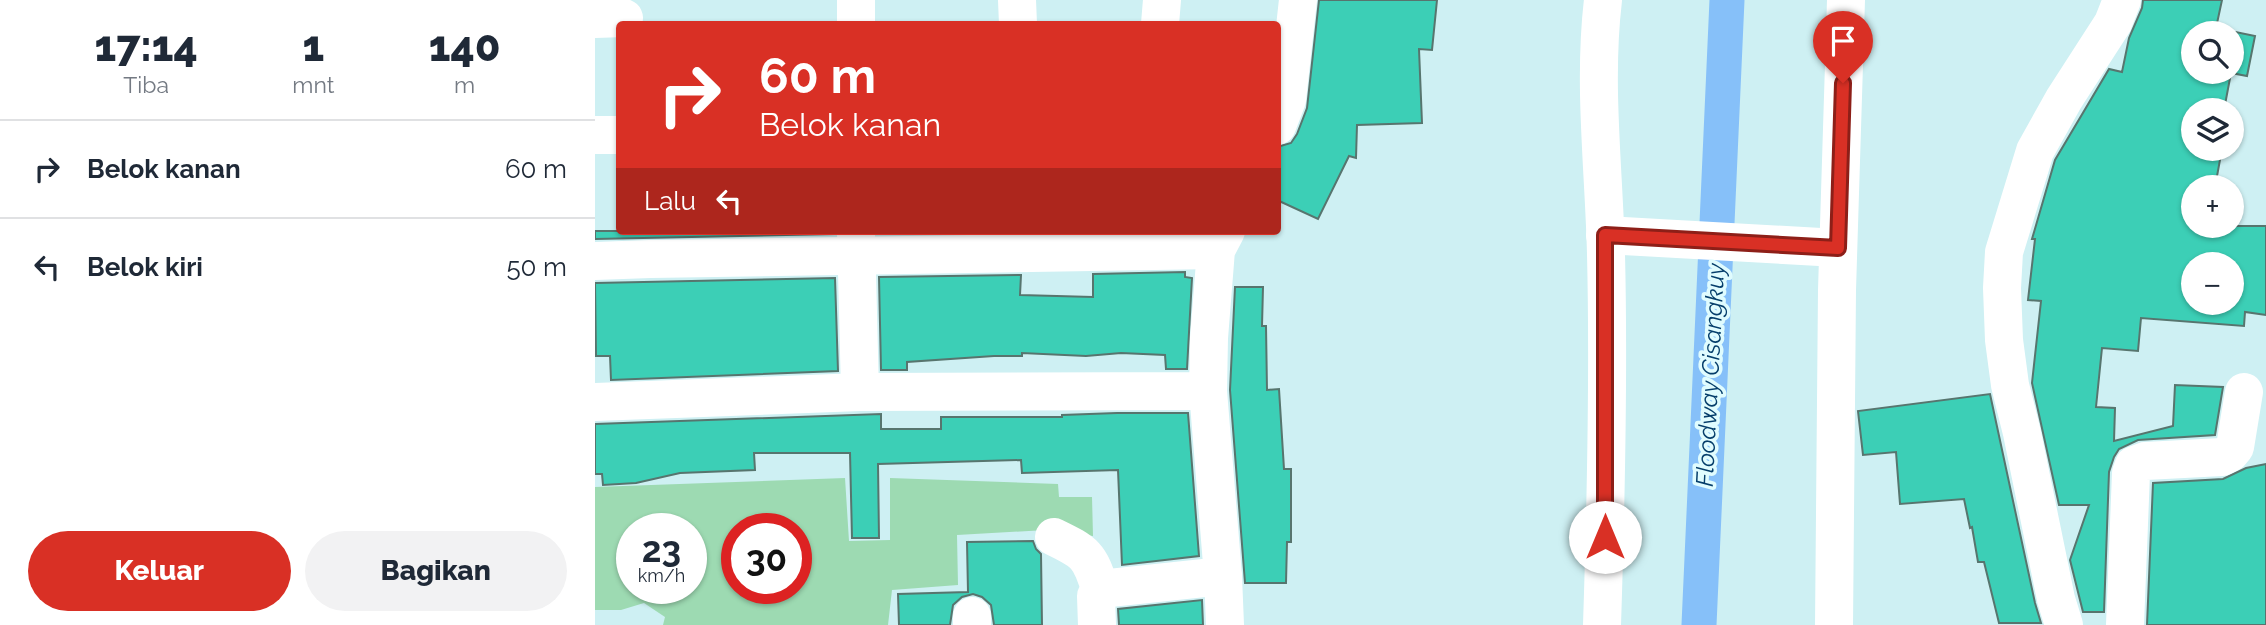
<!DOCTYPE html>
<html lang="id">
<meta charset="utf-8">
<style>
body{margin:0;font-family:Raleway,sans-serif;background:#f2f2f3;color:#1f2937;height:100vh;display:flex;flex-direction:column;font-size:26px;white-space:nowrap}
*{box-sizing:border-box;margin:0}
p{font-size:23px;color:#747a83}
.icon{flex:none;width:38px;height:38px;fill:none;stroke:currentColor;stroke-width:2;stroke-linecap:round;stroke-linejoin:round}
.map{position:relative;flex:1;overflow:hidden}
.details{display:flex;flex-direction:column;background:#fff;width:595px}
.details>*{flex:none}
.top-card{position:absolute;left:21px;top:21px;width:665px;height:214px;border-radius:7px;box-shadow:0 2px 5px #0004;background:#d93025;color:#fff;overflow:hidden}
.controls{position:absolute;left:1586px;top:21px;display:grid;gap:14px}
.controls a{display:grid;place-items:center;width:63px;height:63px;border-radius:50%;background:#fff;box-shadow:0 2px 5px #0004;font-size:35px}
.speed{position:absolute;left:21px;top:513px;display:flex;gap:14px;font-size:35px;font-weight:700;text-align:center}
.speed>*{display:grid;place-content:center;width:91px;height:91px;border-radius:50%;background:#fff;box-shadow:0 2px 5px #0004;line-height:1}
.speed small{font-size:18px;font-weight:400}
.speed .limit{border:10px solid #d22;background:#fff;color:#111}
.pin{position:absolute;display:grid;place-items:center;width:60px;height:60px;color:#fff;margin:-72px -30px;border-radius:50% 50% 50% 0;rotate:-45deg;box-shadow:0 0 7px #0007}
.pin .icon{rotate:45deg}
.me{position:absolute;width:77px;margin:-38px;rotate:0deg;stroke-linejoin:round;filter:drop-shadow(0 0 5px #0008)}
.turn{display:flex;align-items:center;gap:24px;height:147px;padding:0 28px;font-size:32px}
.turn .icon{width:91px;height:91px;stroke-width:2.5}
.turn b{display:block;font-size:49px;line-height:60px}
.then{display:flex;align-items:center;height:66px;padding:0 28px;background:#0003;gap:14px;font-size:26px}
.eta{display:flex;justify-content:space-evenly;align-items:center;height:119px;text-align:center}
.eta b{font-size:42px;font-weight:800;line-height:49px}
.action{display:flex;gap:14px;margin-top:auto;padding:14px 28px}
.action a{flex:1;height:80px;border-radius:42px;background:#d93025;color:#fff;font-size:28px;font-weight:800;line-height:80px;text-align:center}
.action a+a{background:#f2f2f3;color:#1f2937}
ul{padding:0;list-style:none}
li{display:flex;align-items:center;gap:21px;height:98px;padding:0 28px;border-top:2px solid #e0e1e3}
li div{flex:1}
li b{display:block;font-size:26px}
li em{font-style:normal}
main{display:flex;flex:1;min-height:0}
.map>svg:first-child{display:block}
.green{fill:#9ddab2;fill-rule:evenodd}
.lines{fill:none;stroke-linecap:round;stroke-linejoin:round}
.canal{stroke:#86c0f9;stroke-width:35}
.building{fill:#3ccfb6;stroke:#57756e;stroke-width:2;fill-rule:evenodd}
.minor{stroke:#fff;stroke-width:38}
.route-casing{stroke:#8d1f18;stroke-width:18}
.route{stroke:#d93025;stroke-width:12}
.labels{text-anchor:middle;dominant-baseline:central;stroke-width:7;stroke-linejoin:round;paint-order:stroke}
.water-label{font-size:24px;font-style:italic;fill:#053e6b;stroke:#e0fcfe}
</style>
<main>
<section class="details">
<div class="eta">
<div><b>17:14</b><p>Tiba</p></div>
<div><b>1</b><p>mnt</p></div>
<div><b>140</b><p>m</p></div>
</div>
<ul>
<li><svg class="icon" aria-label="right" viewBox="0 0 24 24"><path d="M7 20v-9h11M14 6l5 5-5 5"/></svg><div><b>Belok kanan</b></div><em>60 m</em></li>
<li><svg class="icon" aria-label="left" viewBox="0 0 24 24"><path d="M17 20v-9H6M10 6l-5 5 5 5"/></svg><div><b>Belok kiri</b></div><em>50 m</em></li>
</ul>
<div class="action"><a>Keluar</a><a>Bagikan</a></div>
</section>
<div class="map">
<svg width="1671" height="625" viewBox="0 0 1671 625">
<rect width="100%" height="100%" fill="#cef0f3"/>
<path class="green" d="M250 478 254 541 295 540V478L463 484 464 497H497L498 536 451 530 362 535 363 585 297 590 293 625H68L70 617 49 603 26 610H0V487ZM37 528H96V588H37ZM142 528H201V588H142Z"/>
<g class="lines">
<polyline class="canal" points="1104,625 1132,0"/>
</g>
<g class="building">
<polygon points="724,0 842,0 837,50 824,49 827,123 762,125 761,158 754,156 723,219 682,200 682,147 696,143 702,134 712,108"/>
<path d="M1548 0H1627L1621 28 1660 36 1652 76 1636 73 1629 110H1598V149H1627L1620 187H1598V226H1671V315L1650 312 1649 326 1546 318 1543 351 1507 348 1501 407 1520 408 1519 441 1578 426 1580 385 1628 387 1620 435 1543 440 1524 449 1519 457 1514 472 1509 612H1488L1475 560 1494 505H1464L1437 383 1446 301 1433 300 1440 239H1437L1460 160 1514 69 1527 72 1534 38 1547 8ZM1598 33H1636V72H1598ZM1598 264H1636V303H1598Z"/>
<polygon points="0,231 240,231 239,234 0,239"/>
<polygon points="283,231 426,231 283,234"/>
<polygon points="590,272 590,277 597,278 592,369 571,369 570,355 526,353 491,356 427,353 427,356 399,356 312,362 312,370 286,370 284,277 426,275 425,295 498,297 498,274"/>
<polygon points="240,278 243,371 16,380 15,356 1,356 0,283"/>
<polygon points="640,287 668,287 667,326 671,326 672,390 684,389 689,469 696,469 696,542 692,542 691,583 650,583 635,390"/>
<polygon points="1395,394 1440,603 1446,623 1404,623 1389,562 1383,562 1377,527 1375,528 1369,499 1305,504 1301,452 1268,455 1263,411"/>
<polygon points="522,413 593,413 604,556 527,565 523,470 427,473 426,460 283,464 284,538 257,538 255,453 159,453 160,470 85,473 41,483 8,485 7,474 0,474 0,424 286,414 286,429 346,429 346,417 467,417 467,415"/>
<polygon points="1671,464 1671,625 1552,625 1558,483 1628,479 1651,468"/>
<polygon points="438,541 441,549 446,554 447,625 399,625 396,605 387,597 378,594 367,597 358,605 355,625 304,625 303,594 373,592 372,542"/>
<polygon points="607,600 608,625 524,625 523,609"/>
</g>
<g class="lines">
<g class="minor">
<polyline points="422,0 423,24"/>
<polyline points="0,19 29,18"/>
<polyline points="261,24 261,0"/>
<polyline points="565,24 567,0"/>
<polyline points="682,126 692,100 703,0"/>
<polyline points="0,135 24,135"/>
<polyline points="261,233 265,392"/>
<polyline points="1010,235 1243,248"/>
<polyline points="0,261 55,259 621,250"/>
<polyline points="613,391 628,576 630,625"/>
<polyline points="0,402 265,392 613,391 614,338 621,250 631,231"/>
<path d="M459 537C490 552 495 555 505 589L501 596 502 625"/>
<polyline points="505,589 628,576"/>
<polyline points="377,616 377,625"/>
<path d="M1007 625C1011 502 1014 377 1011 254 1009 170 998 84 1008 0"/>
<polyline points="1239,625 1242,290 1251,0"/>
<polyline points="1469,625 1461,599 1427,433 1415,385 1409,340 1407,288 1409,252 1440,151 1469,99 1518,23 1527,0"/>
<polyline points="1530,625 1536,473 1539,465 1550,461 1627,457 1635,453 1640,447 1649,392"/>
</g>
</g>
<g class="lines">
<defs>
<polyline id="route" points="1010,537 1010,235 1243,248 1248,83"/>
</defs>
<use href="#route" class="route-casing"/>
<use href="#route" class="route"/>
</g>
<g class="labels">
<g class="water-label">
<text transform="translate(1115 375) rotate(-87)">Floodway Cisangkuy</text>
</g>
</g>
</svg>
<div class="controls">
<a><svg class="icon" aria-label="search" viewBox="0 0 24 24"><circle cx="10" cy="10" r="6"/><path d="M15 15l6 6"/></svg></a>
<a><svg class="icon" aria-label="layers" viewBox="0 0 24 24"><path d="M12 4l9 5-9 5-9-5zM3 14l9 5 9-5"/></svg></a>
<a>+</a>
<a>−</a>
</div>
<div class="speed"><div>23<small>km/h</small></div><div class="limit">30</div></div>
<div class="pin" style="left:1248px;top:83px;background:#d93025"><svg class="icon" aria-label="arrive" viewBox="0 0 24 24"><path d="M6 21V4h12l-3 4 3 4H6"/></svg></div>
<svg class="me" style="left:1010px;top:537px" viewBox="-20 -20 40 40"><circle r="19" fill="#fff"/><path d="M0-13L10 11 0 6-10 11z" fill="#d93025"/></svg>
<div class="top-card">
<div class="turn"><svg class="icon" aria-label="right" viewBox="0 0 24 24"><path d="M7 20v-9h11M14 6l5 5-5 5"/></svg><div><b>60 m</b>Belok kanan</div></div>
<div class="then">Lalu<svg class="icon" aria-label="left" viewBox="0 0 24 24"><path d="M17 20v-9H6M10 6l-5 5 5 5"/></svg></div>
</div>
</div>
</main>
